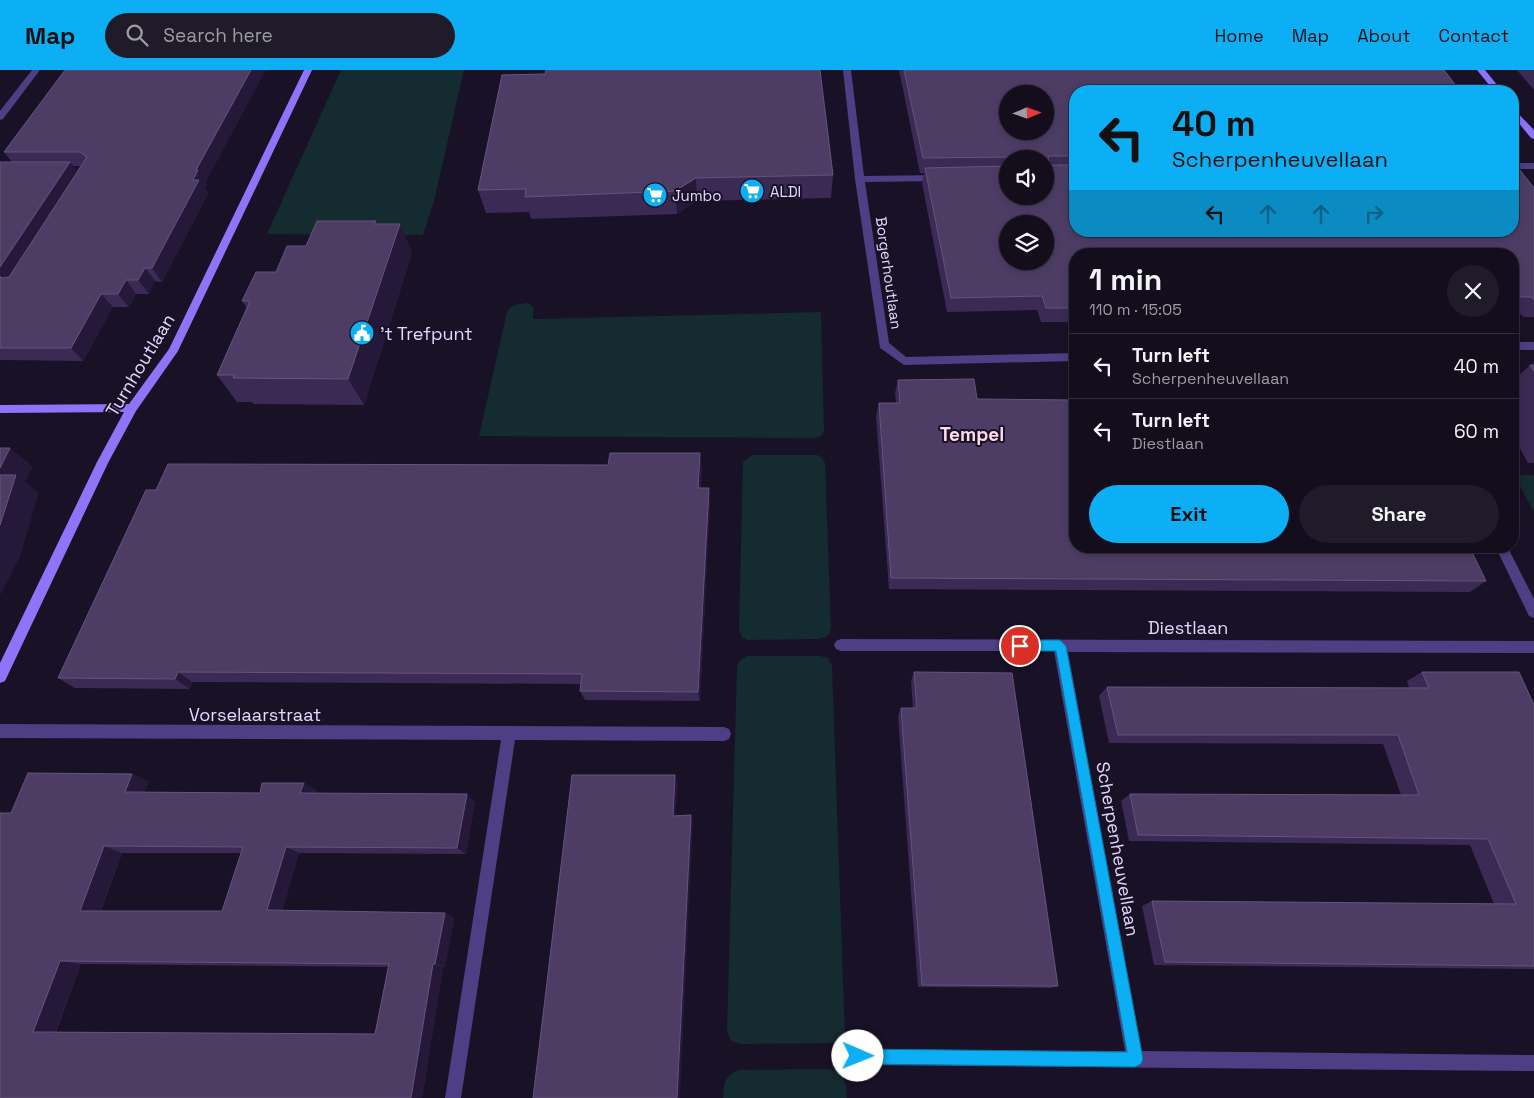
<!DOCTYPE html>
<meta charset="utf-8">
<style>
body{margin:0;font-family:"Space Grotesk",sans-serif;background:#201b29;color:#f1f3f6;height:100vh;display:flex;flex-direction:column;font-size:19px;white-space:nowrap}
*{box-sizing:border-box;margin:0}
p{font-size:16px;color:#9d9ca3}
.icon{flex:none;width:28px;height:28px;fill:none;stroke:currentColor;stroke-width:2;stroke-linecap:round;stroke-linejoin:round}
.map{position:relative;flex:1;overflow:hidden}
.panel{position:absolute;left:1069px;top:178px;width:450px;height:305px;display:flex;flex-direction:column;background:#130d1c;border-radius:20px;box-shadow:0 2px 8px #0003,0 0 0 1px #322d3b}
.panel>*{flex:none}
.banner{position:absolute;left:1069px;top:15px;width:450px;height:152px;border-radius:20px;box-shadow:0 2px 8px #0003,0 0 0 1px #322d3b;background:#0daff4;color:#111;overflow:hidden}
.needle{width:32px;rotate:88deg}
.tools{position:absolute;left:999px;top:15px;display:grid;gap:10px}
.tools a{display:grid;place-items:center;width:55px;height:55px;border-radius:50%;background:#130d1c;box-shadow:0 2px 8px #0003,0 0 0 1px #322d3b;font-size:25px}
.pin{position:absolute;display:grid;place-items:center;width:42px;height:42px;color:#fff;margin:-21px;border:2px solid #fff;border-radius:50%;box-shadow:0 1px 5px #0007}
.me{position:absolute;width:55px;margin:-28px;rotate:91deg;stroke-linejoin:round;filter:drop-shadow(0 0 4px #0008)}
.turn{display:flex;align-items:center;gap:18px;height:105px;padding:0 20px;font-size:22px}
.turn .icon{width:65px;height:65px;stroke-width:2.5}
.turn b{display:block;font-size:35px;line-height:42px}
.lanes{display:flex;align-items:center;height:48px;padding:0 20px;background:#0003;justify-content:center;gap:25px;direction:ltr}
.lanes .off{opacity:.35}
.round{display:grid;place-items:center;flex:none;width:52px;height:52px;border-radius:26px;background:#201b29}
.summary{display:flex;align-items:center;justify-content:space-between;height:85px;padding:0 20px}
h1{font-size:30px;font-weight:800;line-height:38px}
.action{display:flex;gap:10px;margin-top:auto;padding:10px 20px}
.action a{flex:1;height:58px;border-radius:30px;background:#0daff4;color:#111;font-size:20px;font-weight:800;line-height:58px;text-align:center}
.action a+a{background:#201b29;color:#f1f3f6}
ul{padding:0;list-style:none}
li{display:flex;align-items:center;gap:15px;height:65px;padding:0 20px;border-top:1px solid #322d3b}
li div{flex:1}
li b{display:block;font-size:19px}
li em{font-style:normal}
header{display:flex;align-items:center;gap:30px;box-sizing:border-box;height:70px;padding:0 25px;background:#0daff4;color:#111}
header strong{font-size:24px}
nav{display:flex;gap:28px;margin-inline-start:auto;font-size:18px}
.search{width:350px;height:45px;background:#201b29;display:flex;align-items:center;gap:12px;box-sizing:border-box;padding:0 18px;border-radius:28px;color:#9d9ca3;font-size:19px}
.map>svg:first-child{display:block}
.green{fill:#142b30}
.lines{fill:none;stroke-linecap:round;stroke-linejoin:round}
.street{fill:#4e3e83;fill-rule:evenodd}
.secondary{fill:#9173f9;fill-rule:evenodd}
.wall{fill:#3b2a53;fill-rule:evenodd}
.shaded-wall{fill:#261839}
.building{fill:#4d3d65;stroke:#64557d;fill-rule:evenodd}
.route{fill:#0daff4;stroke:#08729f}
.labels{text-anchor:middle;dominant-baseline:central;stroke-width:4;stroke-linejoin:round;paint-order:stroke}
.far-poi-label{font-size:15px;fill:#e3d8fd;stroke:#191126;text-anchor:start}
.far-street-label{font-size:15px;fill:#e3d8fd;stroke:#191126}
.poi-label{font-size:18px;fill:#e3d8fd;stroke:#191126;text-anchor:start}
.street-label{font-size:18px;fill:#e3d8fd;stroke:#191126}
.neighbourhood-label{font-size:19px;font-weight:bold;fill:#fddae9;stroke:#191126}
</style>
<header>
<strong>Map</strong>
<div class="search"><svg class="icon" aria-label="search" viewBox="0 0 24 24"><circle cx="10" cy="10" r="6"/><path d="M15 15l6 6"/></svg>Search here</div>
<nav><a>Home</a><a>Map</a><a>About</a><a>Contact</a></nav>
</header>
<div class="map">
<svg width="1534" height="1028" viewBox="0 0 1534 1028">
<rect width="100%" height="100%" fill="#191126"/>
<g class="green">
<polygon points="341,0 464,0 434,131 423,165 267,164"/>
<path d="M528 233 534 238 533 249 821 242 824 361 821 366 814 368 479 366 507 242C512 234 519 234 528 233Z"/>
<polygon points="752,385 817,385 822,388 825,393 831,558 828,566 819,569 748,570 742,567 739,560 743,392"/>
<polygon points="1514,405 1534,405 1534,442"/>
<polygon points="747,586 820,586 828,588 832,596 845,968 843,972 839,973 742,974 731,971 727,961 737,596 740,590"/>
<path d="M830 999 842 1004 846 1015 847 1028H723C724 1013 724 1006 739 1000Z"/>
</g>
<g class="lines">
<g class="street">
<polygon points="32,0 40,0 3,49 0,50 0,41"/>
<polygon points="843,0 851,0 864,106 940,105 945,108 940,111 865,112 889,273 906,287 1075,283 1075,291 904,295 880,278 855,109"/>
<rect x="1512" y="93" width="22" height="6"/>
<rect x="1512" y="272" width="22" height="8"/>
<polygon points="1495,476 1507,476 1534,529 1534,548 1529,546"/>
<polygon points="841,569 1534,571 1534,583 1068,582 1142,981 1534,985 1534,1001 858,995 852,993 850,987 852,981 858,979 1125,981 1054,581 841,581 836,579 834,575 836,571"/>
<polygon points="0,654 724,657 729,659 731,664 729,669 724,671 515,670 461,1028 445,1028 501,670 0,668"/>
</g>
<g class="secondary">
<polygon points="304,0 312,0 178,281 136,341 108,393 5,611 0,613 0,593 97,392 124,342 0,343 0,335 129,334 169,279"/>
<polygon points="1477,0 1485,0 1502,21 1494,21"/>
<polygon points="1512,37 1534,60 1534,69 1531,68 1512,45"/>
</g>
</g>
<g class="wall">
<path d="M65 0 206 112 207 114 205 118 208 124 162 212 155 211 149 224H136L129 237H113L83 291 0 290V92H12L4 82ZM73 96H80L77 101Z"/>
<path d="M899 0H1444L1075 21V161L1534 118V247H1523L1518 241H1512V184H1075V252H1041L1037 240 947 242 922 113 924 103H920ZM1008 89H1045L1008 126Z"/>
<polygon points="1517,0 1534,0 1534,20"/>
<polygon points="502,5 833,105 831,128 697,131 677,144 531,149 529,142 486,143 478,120"/>
<polygon points="377,154 400,154 412,183 364,335 254,334 251,332 237,332 217,305 247,238 242,231 306,176"/>
<polygon points="1530,295 1534,295 1534,393 1528,393 1512,364 1512,312"/>
<polygon points="898,310 977,329 1486,511 1470,522 889,519 876,346 879,333 896,333 895,323"/>
<polygon points="702,396 701,418 710,431 700,631 585,630 580,621 581,614 192,612 190,619 75,618 58,608 156,420"/>
<polygon points="914,602 1058,916 1051,918 918,917 898,646 901,638 913,638 911,611"/>
<polygon points="1422,602 1534,635 1534,899 1154,895 1142,836 1152,831 1494,834 1470,775 1129,771 1121,731 1130,724 1401,725 1383,674 1109,673 1099,626 1107,617 1409,618 1407,611"/>
<path d="M132 704 149 712 144 722 260 723 316 720 315 723 475 732 466 784 299 783 282 841 445 843 454 848 445 897H443L422 1028H0L11 743ZM122 783H241L222 841H101ZM81 894 388 897 375 964 56 962Z"/>
</g>
<g class="shaded-wall">
<polygon points="251,0 266,0 206,112 207,114 205,118 208,124 162,212 152,198 196,100"/>
<polygon points="70,92 81,106 9,216 0,206 0,197"/>
<polygon points="696,108 697,131 677,144 675,121"/>
<polygon points="400,154 412,183 364,335 348,309"/>
<polygon points="145,198 155,211 149,224 138,210"/>
<polygon points="126,210 136,224 129,237 118,224"/>
<polygon points="101,224 113,237 83,291 71,278"/>
<polygon points="10,378 33,397 25,412 39,423 19,489 0,525 0,398"/>
<polygon points="700,383 702,396 700,431 698,418"/>
<polygon points="709,418 710,431 700,631 698,622"/>
<polygon points="178,602 192,612 190,619 175,609"/>
<polygon points="132,704 149,712 142,729 125,722"/>
<polygon points="675,705 678,712 675,752 673,746"/>
<polygon points="304,713 316,720 313,731 300,723"/>
<polygon points="467,724 475,732 466,784 457,778"/>
<polygon points="691,745 693,752 680,1028 677,1028"/>
<polygon points="104,776 122,783 99,845 80,841"/>
<polygon points="286,777 299,783 281,845 267,840"/>
<polygon points="445,843 454,848 445,897 435,894"/>
<polygon points="60,891 81,894 55,963 33,962"/>
<polygon points="433,894 443,897 422,1028 411,1028"/>
</g>
<g class="building">
<polygon points="65,0 251,0 196,100 198,100 193,110 199,110 152,198 145,198 138,210 126,210 118,224 101,224 71,278 0,278 0,206 2,208 9,207 87,87 80,82 4,82"/>
<polygon points="546,0 820,0 833,105 696,108 675,121 525,127 526,119 478,120 502,5 545,4"/>
<path d="M904 0H1444L1460 21H1075V86H1049L1048 87 1050 95H1075V161H1512V90L1534 118V230L1532 227H1512V184H1075V238H1046L1042 226 951 228 925 98 1008 96V126H1045V89H1014L1012 87 923 88ZM1008 24H1045V61H1008ZM1008 154H1045V191H1008Z"/>
<polygon points="0,92 70,92 0,197"/>
<polygon points="317,151 376,151 374,154 400,154 348,309 233,308 234,305 217,305 250,231 242,231 256,202 276,202 287,176 306,176"/>
<polygon points="1530,295 1534,295 1534,301"/>
<polygon points="974,309 977,329 1075,330 1075,476 1469,476 1486,511 891,508 879,333 900,333 898,310"/>
<polygon points="0,378 10,378 0,398"/>
<polygon points="610,383 700,383 698,418 709,418 698,622 580,621 582,604 178,602 175,609 58,608 146,420 156,420 168,394 608,395"/>
<polygon points="0,405 16,405 0,455"/>
<polygon points="914,602 1012,603 1058,916 922,915 901,638 917,638"/>
<polygon points="1422,602 1519,602 1534,635 1534,896 1165,892 1152,831 1516,834 1488,769 1138,765 1130,724 1419,725 1398,665 1118,665 1107,617 1429,618"/>
<path d="M28 703 132 704 125 722 260 723 262 713H304L300 723 467 724 457 778 286 777 267 840 445 843 435 894H433L411 1028H0V743H11ZM104 776 243 777 222 841H80ZM60 891 389 894 375 964 33 962Z"/>
<polygon points="572,705 675,705 673,746 691,745 677,1028 533,1028"/>
</g>
<polygon class="route" points="1020,570 1060,570 1066,576 1143,989 1141,994 1135,997 858,994 853,992 851,986 853,981 858,979 1127,982 1056,581 1020,581 1015,576"/>
<defs>
<symbol id="supermarket-disc" viewBox="-11 -11 22 22"><circle r="9.5" fill="#0daff4" stroke="#191126"/><path d="M-6-5.5h2.5l.6 2H6L4.5 2H-2.5L-4.4-4H-6ZM-1.5 3.2a1.3 1.3 0 1 0 .1 0ZM3 3.2a1.3 1.3 0 1 0 .1 0Z" fill="#fff"/></symbol>
<symbol id="civic-disc" viewBox="-11 -11 22 22"><circle r="9.5" fill="#0daff4" stroke="#191126"/><path d="M-.6-6.5H3V-4.5H.6V-3L4-1V1h2V6H-6V1h2V-1L-.6-3ZM-1.2 2.5V6h2.4V2.5Z" fill="#fff"/></symbol>
</defs>
<g fill-rule="evenodd">
<use href="#supermarket-disc" x="738" y="107" width="28" height="28"/>
<use href="#supermarket-disc" x="641" y="111" width="28" height="28"/>
<use href="#civic-disc" x="348" y="249" width="28" height="28"/>
</g>
<g class="labels">
<g class="far-poi-label">
<text x="770" y="121">ALDI</text>
<text x="672" y="125">Jumbo</text>
</g>
<g class="far-street-label">
<text transform="translate(889 203) rotate(82)">Borgerhoutlaan</text>
</g>
<g class="poi-label">
<text x="380" y="263">'t Trefpunt</text>
</g>
<g class="street-label">
<text transform="translate(140 295) rotate(-59)">Turnhoutlaan</text>
<text x="1188" y="557">Diestlaan</text>
<text x="255" y="644">Vorselaarstraat</text>
<text transform="translate(1118 779) rotate(80)">Scherpenheuvellaan</text>
</g>
<g class="neighbourhood-label">
<text x="972" y="364">Tempel</text>
</g>
</g>
</svg>
<div class="tools">
<a><svg class="needle" viewBox="-14 -14 28 28"><path d="M0-13l5 13h-10z" fill="#e53935"/><path d="M0 13l5-13h-10z" fill="#9d9ca3"/></svg></a>
<a><svg class="icon" aria-label="sound" viewBox="0 0 24 24"><path d="M4 9h4l5-4v14l-5-4H4zM17 9q2 3 0 6"/></svg></a>
<a><svg class="icon" aria-label="layers" viewBox="0 0 24 24"><path d="M12 4l9 5-9 5-9-5zM3 14l9 5 9-5"/></svg></a>
</div>
<div class="pin" style="left:1020px;top:576px;background:#d93025"><svg class="icon" aria-label="arrive" viewBox="0 0 24 24"><path d="M6 21V4h12l-3 4 3 4H6"/></svg></div>
<svg class="me" style="left:858px;top:986px" viewBox="-20 -20 40 40"><circle r="19" fill="#fff"/><path d="M0-13L10 11 0 6-10 11z" fill="#0daff4"/></svg>
<div class="banner">
<div class="turn"><svg class="icon" aria-label="left" viewBox="0 0 24 24"><path d="M17 20v-9H6M10 6l-5 5 5 5"/></svg><div><b>40 m</b>Scherpenheuvellaan</div></div>
<div class="lanes"><svg class="icon" aria-label="left" viewBox="0 0 24 24"><path d="M17 20v-9H6M10 6l-5 5 5 5"/></svg><svg class="icon off" aria-label="ahead" viewBox="0 0 24 24"><path d="M12 20V5M6 11l6-6 6 6"/></svg><svg class="icon off" aria-label="ahead" viewBox="0 0 24 24"><path d="M12 20V5M6 11l6-6 6 6"/></svg><svg class="icon off" aria-label="right" viewBox="0 0 24 24"><path d="M7 20v-9h11M14 6l5 5-5 5"/></svg></div>
</div>
<section class="panel">
<div class="summary"><div><h1>1 min</h1><p>110 m · 15:05</p></div><a class="round"><svg class="icon" aria-label="close" viewBox="0 0 24 24"><path d="M6 6l12 12M18 6L6 18"/></svg></a></div>
<ul>
<li><svg class="icon" aria-label="left" viewBox="0 0 24 24"><path d="M17 20v-9H6M10 6l-5 5 5 5"/></svg><div><b>Turn left</b><p>Scherpenheuvellaan</p></div><em>40 m</em></li>
<li><svg class="icon" aria-label="left" viewBox="0 0 24 24"><path d="M17 20v-9H6M10 6l-5 5 5 5"/></svg><div><b>Turn left</b><p>Diestlaan</p></div><em>60 m</em></li>
</ul>
<div class="action"><a>Exit</a><a>Share</a></div>
</section>
</div>
